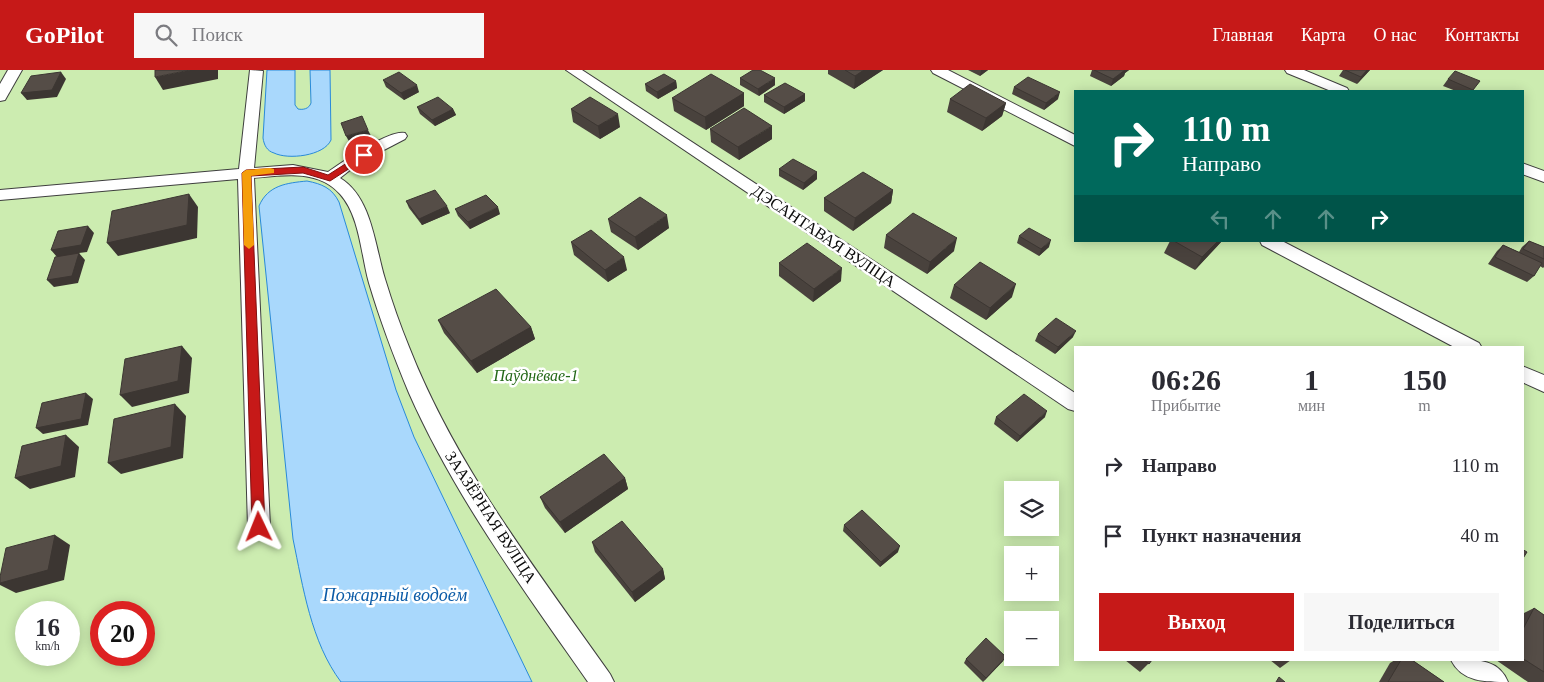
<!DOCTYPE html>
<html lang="ru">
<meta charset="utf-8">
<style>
body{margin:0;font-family:"Times New Roman",serif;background:#f7f7f7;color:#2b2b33;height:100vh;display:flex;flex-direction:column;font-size:19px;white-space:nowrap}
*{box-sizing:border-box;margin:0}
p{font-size:16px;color:#7c7c81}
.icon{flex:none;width:28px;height:28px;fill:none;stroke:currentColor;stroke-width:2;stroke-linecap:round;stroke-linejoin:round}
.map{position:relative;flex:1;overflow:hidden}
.sheet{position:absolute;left:1074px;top:276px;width:450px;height:315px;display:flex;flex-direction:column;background:#fff;border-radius:0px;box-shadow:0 2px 12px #0003}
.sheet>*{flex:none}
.top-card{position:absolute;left:1074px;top:20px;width:450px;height:152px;border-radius:0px;box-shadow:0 2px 12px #0003;background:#00695c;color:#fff;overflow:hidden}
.tools{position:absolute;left:1004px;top:411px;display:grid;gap:10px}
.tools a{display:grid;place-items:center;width:55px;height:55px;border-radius:0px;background:#fff;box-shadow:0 2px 12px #0003;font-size:25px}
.speed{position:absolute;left:15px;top:531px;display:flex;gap:10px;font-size:25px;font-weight:700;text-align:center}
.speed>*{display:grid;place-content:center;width:65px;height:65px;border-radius:50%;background:#fff;box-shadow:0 2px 12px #0003;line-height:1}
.speed small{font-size:12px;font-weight:400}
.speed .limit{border:8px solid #d22;background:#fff;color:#111}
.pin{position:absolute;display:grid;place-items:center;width:42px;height:42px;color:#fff;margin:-21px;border:2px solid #fff;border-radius:50%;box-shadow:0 1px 5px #0007}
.me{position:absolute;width:55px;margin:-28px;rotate:358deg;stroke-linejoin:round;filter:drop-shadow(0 0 4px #0008)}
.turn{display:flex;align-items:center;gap:18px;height:105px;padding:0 25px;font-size:22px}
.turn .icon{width:65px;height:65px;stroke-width:2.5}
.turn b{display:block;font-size:35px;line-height:42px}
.lanes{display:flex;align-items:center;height:48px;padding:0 25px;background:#0003;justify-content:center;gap:25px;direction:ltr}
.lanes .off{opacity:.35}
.eta{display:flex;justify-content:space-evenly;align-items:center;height:85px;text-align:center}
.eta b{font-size:30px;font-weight:700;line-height:35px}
.button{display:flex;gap:10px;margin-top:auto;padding:10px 25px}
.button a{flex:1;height:58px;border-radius:0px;background:#c61918;color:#fff;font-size:20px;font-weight:700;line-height:58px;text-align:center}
.button a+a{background:#f7f7f7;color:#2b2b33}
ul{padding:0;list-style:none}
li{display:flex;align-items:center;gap:15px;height:70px;padding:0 25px}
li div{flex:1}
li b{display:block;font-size:19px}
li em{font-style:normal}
header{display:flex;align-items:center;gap:30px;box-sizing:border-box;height:70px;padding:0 25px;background:#c61918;color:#fff}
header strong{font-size:24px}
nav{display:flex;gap:28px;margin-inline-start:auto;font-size:18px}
.search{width:350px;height:45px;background:#f7f7f7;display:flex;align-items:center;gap:12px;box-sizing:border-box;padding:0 18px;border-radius:0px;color:#7c7c81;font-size:19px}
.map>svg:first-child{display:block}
.green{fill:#ccecb0;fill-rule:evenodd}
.water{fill:#a9d8fc;stroke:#298ad9}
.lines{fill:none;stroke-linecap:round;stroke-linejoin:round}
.service-casing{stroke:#3e3e3e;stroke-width:2}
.service{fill:#fff;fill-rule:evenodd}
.wall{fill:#49423d}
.shaded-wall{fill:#3c3632}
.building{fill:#554d47;stroke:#3c3632}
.route{fill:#c61918;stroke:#811010}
.slow{fill:#f59e0b}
.labels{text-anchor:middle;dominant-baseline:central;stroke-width:5;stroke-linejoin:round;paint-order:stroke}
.street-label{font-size:16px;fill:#0b0b0b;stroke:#fff}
.park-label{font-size:16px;font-style:italic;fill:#236817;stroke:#fff}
.water-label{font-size:18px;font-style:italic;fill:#0b5ba7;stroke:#fff}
</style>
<header>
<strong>GoPilot</strong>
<div class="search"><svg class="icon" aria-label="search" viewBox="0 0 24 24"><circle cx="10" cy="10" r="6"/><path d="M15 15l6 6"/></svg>Поиск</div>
<nav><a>Главная</a><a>Карта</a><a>О нас</a><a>Контакты</a></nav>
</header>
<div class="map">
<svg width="1544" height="612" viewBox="0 0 1544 612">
<rect width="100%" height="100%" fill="#fffce9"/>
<path class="green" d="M0 0H1544V612H0ZM1075 21H1522V171H1075ZM1075 278H1522V590H1075ZM1012 420H1050V458H1012ZM1012 485H1050V522H1012ZM26 542H69V585H26ZM101 542H144V585H101ZM1012 550H1050V588H1012Z"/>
<g class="water">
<path d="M267 0H295V35L298 39C303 40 309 39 311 33L310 0H330L331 70C324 86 288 90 274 83 267 81 264 75 263 68Z"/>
<path d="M307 111C322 114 332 118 339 132L396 320 414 367 532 612H341C311 572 303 517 293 469L259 136C268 115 287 113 307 111Z"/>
</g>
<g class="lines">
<defs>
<g id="service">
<polygon points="8,0 22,0 5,30 0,31 0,14"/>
<path d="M250 0 263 1 254 98 293 95 328 102C342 92 390 59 405 63L407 66 405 69 359 93 340 108C372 127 375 177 385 209 392 232 400 255 409 277 456 397 536 499 610 604L614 612H588C523 519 455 427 409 323 394 287 380 250 369 213 361 185 360 146 340 124 318 99 282 105 254 108L270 457 267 464 259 467 251 464 248 457 238 109 0 130V120L239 99Z"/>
<polygon points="566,0 582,0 1075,323 1075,341 1068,339"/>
<polygon points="931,0 948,0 1075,65 1075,76 933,3"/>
<polygon points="1285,0 1304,0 1347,18 1349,21 1331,21 1287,3"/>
<polygon points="1522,93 1544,101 1544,112 1522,104"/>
<polygon points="1260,171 1282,171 1479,273 1482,278 1456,278 1262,175"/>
<polygon points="1522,296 1544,305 1544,322 1522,312"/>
<path d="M1451 590C1474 590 1498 587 1508 612 1485 612 1462 612 1451 590Z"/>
</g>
</defs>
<use href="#service" class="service-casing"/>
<use href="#service" class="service"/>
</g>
<g class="wall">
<polygon points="828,0 883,0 854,19 828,4"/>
<polygon points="968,0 988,0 980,6"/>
<polygon points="1092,0 1129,0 1125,3 1124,6 1111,16 1090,6"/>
<polygon points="1343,0 1370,0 1357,14 1339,6"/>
<polygon points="740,8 775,15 759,26 740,15"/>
<polygon points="1448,9 1480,11 1472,21 1456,21 1443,16"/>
<polygon points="383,10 419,22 404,30 386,17"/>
<polygon points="676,11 677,18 658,29 646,21 645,14"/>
<polygon points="1014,17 1058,29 1044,40 1012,24"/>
<polygon points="744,23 744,36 706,60 674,41 672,28"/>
<polygon points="805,24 805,31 784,44 764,32 764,25"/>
<polygon points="950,29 1006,33 1002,46 982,61 947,42"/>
<polygon points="417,37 453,39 456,45 435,56 420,44"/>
<polygon points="571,39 620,57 600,69 573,52"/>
<polygon points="710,59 772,69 739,90 711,72"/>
<polygon points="779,99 817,102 817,109 803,120 779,106"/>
<polygon points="893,120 891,133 853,161 824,141 824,128"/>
<polygon points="406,131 450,143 422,155 409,138"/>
<polygon points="455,139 500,144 470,159 458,146"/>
<polygon points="608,149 669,158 638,180 611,162"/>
<polygon points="886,165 954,181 927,204 884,178"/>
<polygon points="1019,166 1049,177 1039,186 1017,173"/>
<polygon points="1170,171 1222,171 1195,200 1164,183"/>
<polygon points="1529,171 1544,177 1544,197 1543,198 1540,196 1534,206 1527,212 1488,194 1497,181 1503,175 1519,182 1522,177"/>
<polygon points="571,172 627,200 608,212 574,185"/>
<polygon points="779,193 841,211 813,232 779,206"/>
<polygon points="954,215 1012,227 986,250 950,228"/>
<polygon points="438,250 531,257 535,269 477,303 444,263"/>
<polygon points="1038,264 1073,267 1055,284 1035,271"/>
<polygon points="996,347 1045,347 1017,372 994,354"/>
<polygon points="625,408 628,419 565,463 545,438 540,427"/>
<polygon points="844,455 898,482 880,497 843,461"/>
<polygon points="592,472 663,499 665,509 635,532 595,482"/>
<polygon points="1534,538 1544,545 1544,612 1528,612 1496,590 1522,590 1522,544"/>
<polygon points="966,589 1003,591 983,612 964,593"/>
<polygon points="1125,590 1152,590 1140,602"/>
<polygon points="1270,590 1291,590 1280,598"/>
<polygon points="1395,590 1412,590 1444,612 1379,612 1390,593"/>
</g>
<g class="shaded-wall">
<polygon points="190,0 218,0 218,9 163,20 155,7"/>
<polygon points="864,0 883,0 854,19 855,6"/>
<polygon points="981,0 988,0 980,6"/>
<polygon points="1125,0 1129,0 1125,3 1124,6 1111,16 1113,9"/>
<polygon points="1367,0 1370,0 1357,14 1361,7"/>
<polygon points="61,2 66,9 57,27 27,30 21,23"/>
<polygon points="775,8 775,15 759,26 758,19"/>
<polygon points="676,11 677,18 658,29 657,22"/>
<polygon points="417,15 419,22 404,30 401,23"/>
<polygon points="1060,22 1058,29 1044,40 1046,33"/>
<polygon points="744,23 744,36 706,60 705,47"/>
<polygon points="805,24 805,31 784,44 784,37"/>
<polygon points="1006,33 1002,46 982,61 986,48"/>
<polygon points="453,39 456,45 435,56 432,50"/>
<polygon points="618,44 620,57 600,69 598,56"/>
<polygon points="772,56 772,69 739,90 738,77"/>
<polygon points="368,60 371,66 350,73 346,66"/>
<polygon points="817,102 817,109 803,120 804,113"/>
<polygon points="893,120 891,133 853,161 855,148"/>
<polygon points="189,124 198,137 197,168 118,186 107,173"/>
<polygon points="447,136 450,143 422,155 419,149"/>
<polygon points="498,137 500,144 470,159 468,152"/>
<polygon points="667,145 669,158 638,180 635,167"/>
<polygon points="88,156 94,163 87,182 79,183 85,190 78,213 54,217 47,210 57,187 51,180"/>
<polygon points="957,168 954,181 927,204 930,192"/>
<polygon points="1051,170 1049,177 1039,186 1041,179"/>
<polygon points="1218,171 1222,171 1195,200 1202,187"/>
<polygon points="624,187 627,200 608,212 605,200"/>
<polygon points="842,198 841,211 813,232 814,219"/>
<polygon points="1016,214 1012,227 986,250 990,238"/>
<polygon points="531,257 535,269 477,303 471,291"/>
<polygon points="1076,261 1073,267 1055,284 1058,277"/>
<polygon points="182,276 192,288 189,323 132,337 120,325"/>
<polygon points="86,323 93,329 88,355 43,364 36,358"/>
<polygon points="175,334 186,346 183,388 121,404 108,393"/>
<polygon points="1047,341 1045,347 1017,372 1020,366"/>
<polygon points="66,365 79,377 75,407 30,419 15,408"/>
<polygon points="625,408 628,419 565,463 560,452"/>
<polygon points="55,465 70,475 64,510 16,523 0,515 0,513"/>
<polygon points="900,476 898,482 880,497 881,492"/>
<polygon points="663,499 665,509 635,532 632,522"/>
<polygon points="1006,587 1003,591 983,612 986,608"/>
</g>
<g class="building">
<polygon points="155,0 190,0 155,7"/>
<polygon points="753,0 760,0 775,8 758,19 740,8"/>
<polygon points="845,0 864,0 855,6"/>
<polygon points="1094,0 1125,0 1113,9"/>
<polygon points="1345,0 1367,0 1361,7"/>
<polygon points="1455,1 1480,11 1473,20 1448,9"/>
<polygon points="61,2 52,20 21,23 31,6"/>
<polygon points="399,2 417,15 401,23 383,10"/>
<polygon points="664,4 676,11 657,22 645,14"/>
<polygon points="711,4 744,23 705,47 672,28"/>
<polygon points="1028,7 1060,22 1046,33 1014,17"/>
<polygon points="785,13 805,24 784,37 764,25"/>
<polygon points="970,14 1006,33 986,48 950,29"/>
<polygon points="438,27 453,39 432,50 417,37"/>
<polygon points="590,27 618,44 598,56 571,39"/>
<polygon points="744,38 772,56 738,77 710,59"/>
<polygon points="362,46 368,60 346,66 341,53"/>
<polygon points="793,89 817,102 804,113 779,99"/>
<polygon points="863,102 893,120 855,148 824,128"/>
<polygon points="435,120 447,136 419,149 406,131"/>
<polygon points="189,124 187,155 107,173 112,141"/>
<polygon points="486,125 498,137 468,152 455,139"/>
<polygon points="640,127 667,145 635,167 608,149"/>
<polygon points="913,143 957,168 930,192 886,165"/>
<polygon points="88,156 81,175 51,180 58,161"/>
<polygon points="1029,158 1051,170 1041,179 1019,166"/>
<polygon points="591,160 624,187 605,200 571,172"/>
<polygon points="1174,171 1218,171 1202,187"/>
<polygon points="1529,171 1544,177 1544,189 1523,179"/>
<polygon points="807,173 842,198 814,219 779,193"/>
<polygon points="1503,175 1542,193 1534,206 1495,187"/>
<polygon points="79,183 72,206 47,210 55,187"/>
<polygon points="980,192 1016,214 990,238 954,215"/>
<polygon points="496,219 531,257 471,291 438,250"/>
<polygon points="1056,248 1076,261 1058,277 1038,264"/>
<polygon points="182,276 178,311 120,325 125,289"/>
<polygon points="86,323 81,349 36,358 42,333"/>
<polygon points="1024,324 1047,341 1020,366 996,347"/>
<polygon points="175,334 171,377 108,393 114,349"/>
<polygon points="66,365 61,396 15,408 22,376"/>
<polygon points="604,384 625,408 560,452 540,427"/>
<polygon points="862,440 900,476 881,492 844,455"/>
<polygon points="622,451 663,499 632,522 592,472"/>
<polygon points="55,465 48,500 0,513 0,507 6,478"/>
<polygon points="1522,479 1527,482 1522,490"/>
<polygon points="1534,538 1544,545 1544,602 1522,588 1522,561"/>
<polygon points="986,568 1006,587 986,608 966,589"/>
<polygon points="1144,590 1152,590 1149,594"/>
<polygon points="1401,590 1412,590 1444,612 1388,612"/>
<polygon points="1279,607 1285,612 1276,612"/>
</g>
<polygon class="route" points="364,82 367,83 367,87 330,111 303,103 251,106 265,457 263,461 259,463 254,461 252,457 242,103 246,100 303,97 328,105"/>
<polygon class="slow" points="270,98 274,99 274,103 251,106 254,175 249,179 244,175 242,103 246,100"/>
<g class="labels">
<g class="street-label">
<text transform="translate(824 166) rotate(34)">ДЭСАНТАВАЯ ВУЛІЦА</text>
<text transform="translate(491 447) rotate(57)">ЗААЗЁРНАЯ ВУЛІЦА</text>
</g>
<g class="park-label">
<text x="536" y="305">Паўднёвае-1</text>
</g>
<g class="water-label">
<text x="395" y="525">Пожарный водоём</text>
</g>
</g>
</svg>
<div class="tools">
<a><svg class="icon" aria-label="layers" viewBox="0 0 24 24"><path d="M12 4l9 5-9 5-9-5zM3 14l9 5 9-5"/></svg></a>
<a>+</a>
<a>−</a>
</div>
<div class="speed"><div>16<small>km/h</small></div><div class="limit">20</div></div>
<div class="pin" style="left:364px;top:85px;background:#d93025"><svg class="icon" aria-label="arrive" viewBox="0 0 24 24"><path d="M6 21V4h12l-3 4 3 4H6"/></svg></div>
<svg class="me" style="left:259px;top:457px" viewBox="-20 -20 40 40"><path d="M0-17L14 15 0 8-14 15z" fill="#c61918" stroke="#fff" stroke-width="4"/></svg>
<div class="top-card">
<div class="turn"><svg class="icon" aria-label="right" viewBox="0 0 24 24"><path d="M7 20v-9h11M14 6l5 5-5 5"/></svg><div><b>110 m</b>Направо</div></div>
<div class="lanes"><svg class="icon off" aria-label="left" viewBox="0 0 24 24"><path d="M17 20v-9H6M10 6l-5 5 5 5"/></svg><svg class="icon off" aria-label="ahead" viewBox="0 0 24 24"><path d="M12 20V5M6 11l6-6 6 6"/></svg><svg class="icon off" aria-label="ahead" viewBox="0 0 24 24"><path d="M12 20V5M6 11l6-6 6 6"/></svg><svg class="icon" aria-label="right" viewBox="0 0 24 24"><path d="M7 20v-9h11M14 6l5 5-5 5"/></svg></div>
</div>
<section class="sheet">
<div class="eta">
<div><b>06:26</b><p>Прибытие</p></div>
<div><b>1</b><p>мин</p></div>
<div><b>150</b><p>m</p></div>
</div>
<ul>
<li><svg class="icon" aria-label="right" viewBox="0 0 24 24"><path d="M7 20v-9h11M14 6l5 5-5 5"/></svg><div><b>Направо</b></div><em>110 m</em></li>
<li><svg class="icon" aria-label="arrive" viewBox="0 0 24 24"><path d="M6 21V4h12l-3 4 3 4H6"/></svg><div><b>Пункт назначения</b></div><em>40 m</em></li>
</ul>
<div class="button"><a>Выход</a><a>Поделиться</a></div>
</section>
</div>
